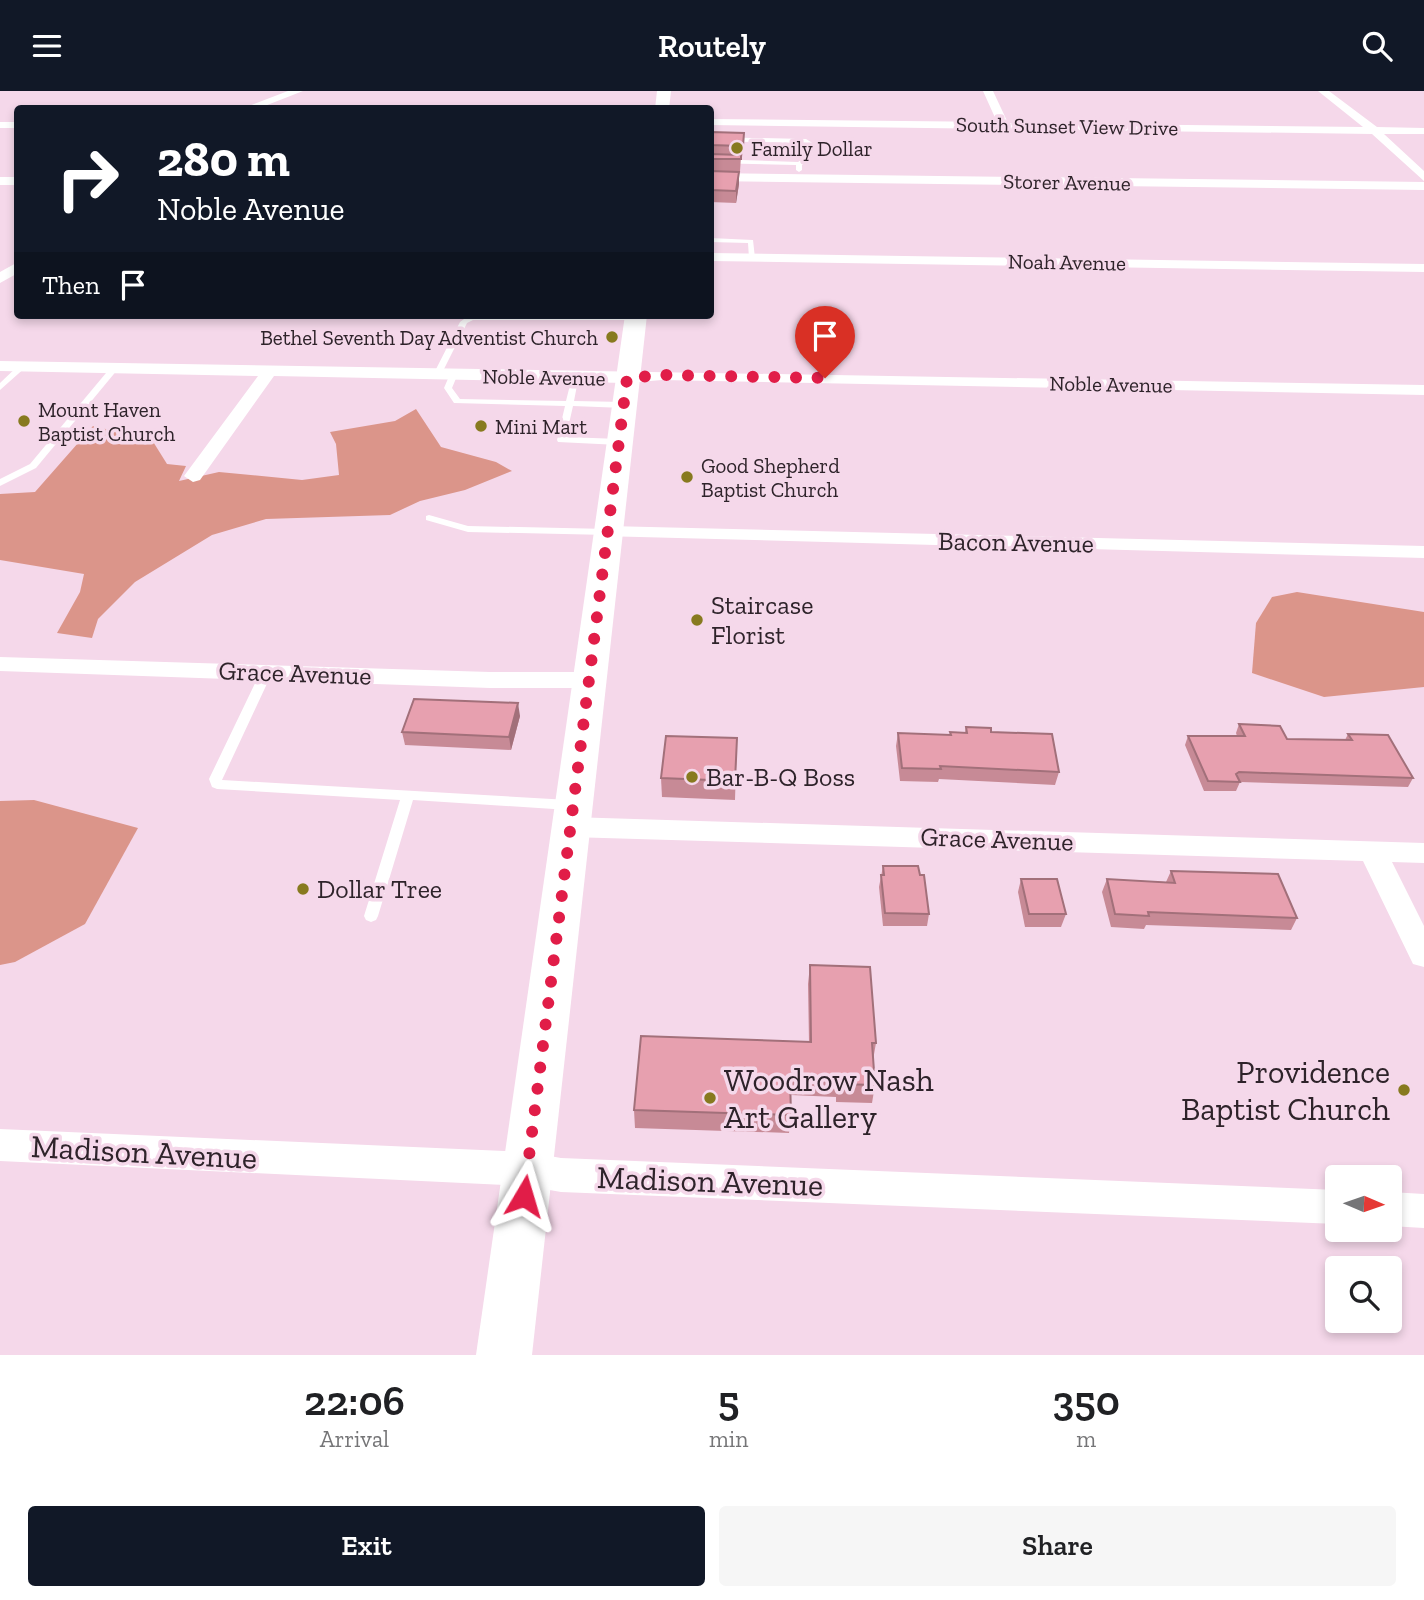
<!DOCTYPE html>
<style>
body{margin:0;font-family:"Zilla Slab",serif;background:#f6f6f6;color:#202124;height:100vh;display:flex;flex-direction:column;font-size:26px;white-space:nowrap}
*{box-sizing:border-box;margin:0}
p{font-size:23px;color:#757577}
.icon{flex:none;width:38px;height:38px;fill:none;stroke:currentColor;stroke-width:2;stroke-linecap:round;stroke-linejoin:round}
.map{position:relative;height:1264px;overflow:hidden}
.sheet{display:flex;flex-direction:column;background:#fff;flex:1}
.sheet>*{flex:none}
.banner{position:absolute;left:14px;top:14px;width:700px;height:214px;border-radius:7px;box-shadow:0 4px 10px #0003;background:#111827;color:#fff;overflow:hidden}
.needle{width:46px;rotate:92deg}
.tools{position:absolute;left:1325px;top:1074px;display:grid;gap:14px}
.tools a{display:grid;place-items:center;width:77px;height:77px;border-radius:7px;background:#fff;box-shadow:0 4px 10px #0003;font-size:35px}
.pin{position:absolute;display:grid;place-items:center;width:60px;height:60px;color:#fff;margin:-72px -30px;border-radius:50% 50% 50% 0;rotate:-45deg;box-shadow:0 0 7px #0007}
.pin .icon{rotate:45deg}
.me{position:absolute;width:77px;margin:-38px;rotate:7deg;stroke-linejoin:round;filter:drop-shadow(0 0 5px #0008)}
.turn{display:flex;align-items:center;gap:24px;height:147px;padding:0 28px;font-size:32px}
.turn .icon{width:91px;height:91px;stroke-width:2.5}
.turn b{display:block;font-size:49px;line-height:60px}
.then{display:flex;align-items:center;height:66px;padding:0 28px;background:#0003;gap:14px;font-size:26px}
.eta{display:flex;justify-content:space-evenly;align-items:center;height:119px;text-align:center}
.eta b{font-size:42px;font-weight:600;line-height:49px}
.action{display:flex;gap:14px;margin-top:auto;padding:14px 28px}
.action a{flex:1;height:80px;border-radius:7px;background:#111827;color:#fff;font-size:28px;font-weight:600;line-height:80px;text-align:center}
.action a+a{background:#f6f6f6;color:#202124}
header{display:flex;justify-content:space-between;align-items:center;height:91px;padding:0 28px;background:#111827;color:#fff;font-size:32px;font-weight:600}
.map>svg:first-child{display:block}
.forest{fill:#db958a}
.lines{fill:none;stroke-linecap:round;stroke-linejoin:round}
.service{fill:#fff;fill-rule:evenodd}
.minor{fill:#fff;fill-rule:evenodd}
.secondary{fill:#fff;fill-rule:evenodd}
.wall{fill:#c78a96}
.shaded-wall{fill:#a2707a}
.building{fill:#e7a0af;stroke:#a2707a;stroke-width:2}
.route{stroke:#e11d48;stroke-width:12;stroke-dasharray:0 21.6}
.poi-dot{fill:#877a1f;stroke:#f5d8ea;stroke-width:2.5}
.labels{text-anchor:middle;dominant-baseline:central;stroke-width:7;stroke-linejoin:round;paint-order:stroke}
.far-street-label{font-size:21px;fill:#2e232a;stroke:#f5d8ea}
.far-poi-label{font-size:21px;fill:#2e232a;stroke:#f5d8ea;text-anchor:start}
.street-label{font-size:26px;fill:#2e232a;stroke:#f5d8ea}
.poi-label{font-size:26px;fill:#2e232a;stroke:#f5d8ea;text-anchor:start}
.near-poi-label{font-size:32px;fill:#2e232a;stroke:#f5d8ea;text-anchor:end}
.near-street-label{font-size:32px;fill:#2e232a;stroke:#f5d8ea}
</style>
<header><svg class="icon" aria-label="menu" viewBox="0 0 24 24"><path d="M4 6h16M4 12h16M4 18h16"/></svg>Routely<svg class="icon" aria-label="search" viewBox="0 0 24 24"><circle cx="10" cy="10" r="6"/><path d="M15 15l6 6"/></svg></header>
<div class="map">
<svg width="1424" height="1264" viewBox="0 0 1424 1264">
<rect width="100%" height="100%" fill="#f5d8ea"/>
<g class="forest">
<polygon points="416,318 441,356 496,371 512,380 465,399 420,410 390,424 266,428 212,444 135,491 98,528 92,547 57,542 80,501 84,483 0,469 0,403 35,401 93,335 152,349 167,373 186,375 179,390 219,381 302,389 339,384 336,353 330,341 395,330"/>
<polygon points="1297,501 1424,521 1424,596 1324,606 1252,582 1256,532 1272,506"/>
<polygon points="34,709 138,737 85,833 15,871 0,874 0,710"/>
</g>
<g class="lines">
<g class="service">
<path d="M710 46 806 48 814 53C814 63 811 69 802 74V79L799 81 796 79V74L710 72V68L798 71 807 65 808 54 805 52 710 50Z"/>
<polygon points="710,147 753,149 755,167 752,169 749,167 748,152 710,151"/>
<polygon points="468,225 635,225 639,227 635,229 473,229 467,232 441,284 434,286 433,284 460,231"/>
<polygon points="20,273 27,275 0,299 0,292"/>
<polygon points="111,276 118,278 36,377 0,395 0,388 30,373"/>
<polygon points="450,283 457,285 452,297 460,308 566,310 572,286 579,284 574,310 624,311 628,314 624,317 573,315 566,346 619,348 624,351 619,354 558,351 557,349 565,315 454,312 444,297"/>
<polygon points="429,424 468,435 608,438 613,441 608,444 468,441 426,429 426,425"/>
<polygon points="266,578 272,582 222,689 569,709 574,711 576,714 574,717 569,719 413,709 378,825 376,829 371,831 366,829 364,825 400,709 217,698 212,696 209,688 260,582"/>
</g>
<g class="minor">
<polygon points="288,0 303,0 257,18 241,18"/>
<polygon points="983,0 993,0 1008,32 1363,36 1318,0 1329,0 1377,36 1424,37 1424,43 1384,43 1424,80 1424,90 1372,43 710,34 710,28 997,31"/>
<rect x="0" y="31" width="18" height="6"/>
<polygon points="710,82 1424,91 1424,99 710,90"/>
<rect x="0" y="86" width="18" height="8"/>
<polygon points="710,162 1424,173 1424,181 710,170"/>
<polygon points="18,171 18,182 0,192 0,181"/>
<polygon points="0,270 1424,294 1424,304 662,289 627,292 274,285 200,389 193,391 184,385 258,285 0,280"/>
<polygon points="608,435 1424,455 1424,467 601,445 598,441"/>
<polygon points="0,566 490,581 589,581 597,584 601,589 597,594 589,597 490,597 0,580"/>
<polygon points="570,726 1424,752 1424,772 1392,771 1424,835 1424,876 1413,873 1363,770 570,746 560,743 557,736 560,729"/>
<polygon points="0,1038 527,1061 561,1067 1337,1099 1337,1133 561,1101 527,1095 0,1070"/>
<polygon points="1390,1101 1424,1103 1424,1137 1390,1135"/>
</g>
<g class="secondary">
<polygon points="657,0 671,0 669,18 655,18"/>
<polygon points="625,224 647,224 532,1264 476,1264"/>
</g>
</g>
<g class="wall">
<polygon points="711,41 744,42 744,53 742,66 741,66 740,80 710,80"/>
<polygon points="710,80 739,93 736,112 710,111"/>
<polygon points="520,625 511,659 405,654 402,641"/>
<polygon points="1239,633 1287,648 1345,649 1348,643 1413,687 1408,696 1240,691 1236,700 1204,700 1185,654 1188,645 1237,645 1236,642"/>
<polygon points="966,636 991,641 1059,681 1055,694 939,688 938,691 900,690 896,655 898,642 950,644 950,641 965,642"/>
<polygon points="737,647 735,709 662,706 661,687"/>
<polygon points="883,775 929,823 927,835 883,835 879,796"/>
<polygon points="1171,780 1297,827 1291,839 1146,834 1144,838 1111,836 1102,801 1107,788 1166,791"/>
<polygon points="1021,788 1066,823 1061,836 1025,836 1018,801"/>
<polygon points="810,874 876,952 873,969 875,994 872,1012 836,1011 836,1006 791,1004 791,1024 789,1042 635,1037 634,1019 809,951 808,893"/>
</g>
<g class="shaded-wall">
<polygon points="739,81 739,93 736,112 736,100"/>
<polygon points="518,612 520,625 511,659 509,646"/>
</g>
<g class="building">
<polygon points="711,41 744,42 743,55 710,54"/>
<polygon points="710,63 741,64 741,68 710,68"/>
<polygon points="710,80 739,81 736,100 710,99"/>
<polygon points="414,608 518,612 509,646 402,641"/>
<polygon points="1239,633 1280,635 1287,648 1352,649 1348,643 1388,644 1413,687 1239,681 1236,683 1240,691 1208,690 1188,645 1245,645"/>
<polygon points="966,636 991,637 991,641 1052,643 1059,681 940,675 941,678 902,677 898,642 951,644 950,641 967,642"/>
<polygon points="666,645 737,647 735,690 661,687"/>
<polygon points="883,775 918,775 920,784 924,784 929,823 885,822 881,784 884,784"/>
<polygon points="1171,780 1278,783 1297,827 1148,821 1149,825 1115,823 1107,788 1175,792"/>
<polygon points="1021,788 1057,788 1066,823 1029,823"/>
<polygon points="810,874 870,876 876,952 872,952 875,994 839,993 838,987 790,986 791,1024 634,1019 641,945 811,951"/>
</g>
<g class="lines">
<polyline class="route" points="524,1105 627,287 662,284 825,287"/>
</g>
<g class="poi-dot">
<circle cx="737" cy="57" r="7"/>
<circle cx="612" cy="246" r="7"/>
<circle cx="24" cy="330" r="7"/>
<circle cx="481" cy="335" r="7"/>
<circle cx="687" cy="386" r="7"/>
<circle cx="697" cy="529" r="7"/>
<circle cx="692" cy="686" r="7"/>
<circle cx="303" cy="798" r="7"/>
<circle cx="1404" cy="999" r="7"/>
<circle cx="710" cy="1007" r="7"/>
</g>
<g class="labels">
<g class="far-street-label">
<text transform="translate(1067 35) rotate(1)">South Sunset View Drive</text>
<text transform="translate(1067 91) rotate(1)">Storer Avenue</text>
<text transform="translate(1067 171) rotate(1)">Noah Avenue</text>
<text transform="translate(544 286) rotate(1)">Noble Avenue</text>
<text transform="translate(1111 293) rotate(1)">Noble Avenue</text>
</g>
<g class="far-poi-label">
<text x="751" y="57">Family Dollar</text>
<text x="598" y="246" text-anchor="end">Bethel Seventh Day Adventist Church</text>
<text x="38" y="318">Mount Haven<tspan x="38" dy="24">Baptist Church</tspan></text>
<text x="495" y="335">Mini Mart</text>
<text x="701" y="374">Good Shepherd<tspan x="701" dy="24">Baptist Church</tspan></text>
</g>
<g class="street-label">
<text transform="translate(1016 451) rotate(1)">Bacon Avenue</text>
<text transform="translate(295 582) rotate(2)">Grace Avenue</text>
<text transform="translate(997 748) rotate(2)">Grace Avenue</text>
</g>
<g class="poi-label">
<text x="711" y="514">Staircase<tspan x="711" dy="30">Florist</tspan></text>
<text x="706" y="686">Bar-B-Q Boss</text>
<text x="317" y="798">Dollar Tree</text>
</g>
<g class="near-poi-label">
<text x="1390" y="981">Providence<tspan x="1390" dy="37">Baptist Church</tspan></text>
<text x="724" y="989" text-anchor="start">Woodrow Nash<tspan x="724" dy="37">Art Gallery</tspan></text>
</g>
<g class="near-street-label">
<text transform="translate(144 1061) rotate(3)">Madison Avenue</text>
<text transform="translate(710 1090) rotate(2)">Madison Avenue</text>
</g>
</g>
</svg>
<div class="tools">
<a><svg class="needle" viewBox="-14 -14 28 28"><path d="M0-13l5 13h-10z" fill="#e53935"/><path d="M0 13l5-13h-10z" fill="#757577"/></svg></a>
<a><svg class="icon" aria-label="search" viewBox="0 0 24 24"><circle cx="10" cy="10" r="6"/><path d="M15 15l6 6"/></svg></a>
</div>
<div class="pin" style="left:825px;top:287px;background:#d93025"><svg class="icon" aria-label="arrive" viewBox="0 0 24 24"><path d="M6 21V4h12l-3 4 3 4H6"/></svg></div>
<svg class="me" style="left:524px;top:1105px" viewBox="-20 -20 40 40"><path d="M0-17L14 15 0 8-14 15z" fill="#e11d48" stroke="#fff" stroke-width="4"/></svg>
<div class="banner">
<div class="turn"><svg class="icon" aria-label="right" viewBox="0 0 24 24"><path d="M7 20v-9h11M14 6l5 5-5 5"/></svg><div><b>280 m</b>Noble Avenue</div></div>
<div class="then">Then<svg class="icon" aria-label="arrive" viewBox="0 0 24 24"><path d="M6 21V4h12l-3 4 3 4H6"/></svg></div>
</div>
</div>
<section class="sheet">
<div class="eta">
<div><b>22:06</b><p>Arrival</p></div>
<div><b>5</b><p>min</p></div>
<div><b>350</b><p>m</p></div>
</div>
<div class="action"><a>Exit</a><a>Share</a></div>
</section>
